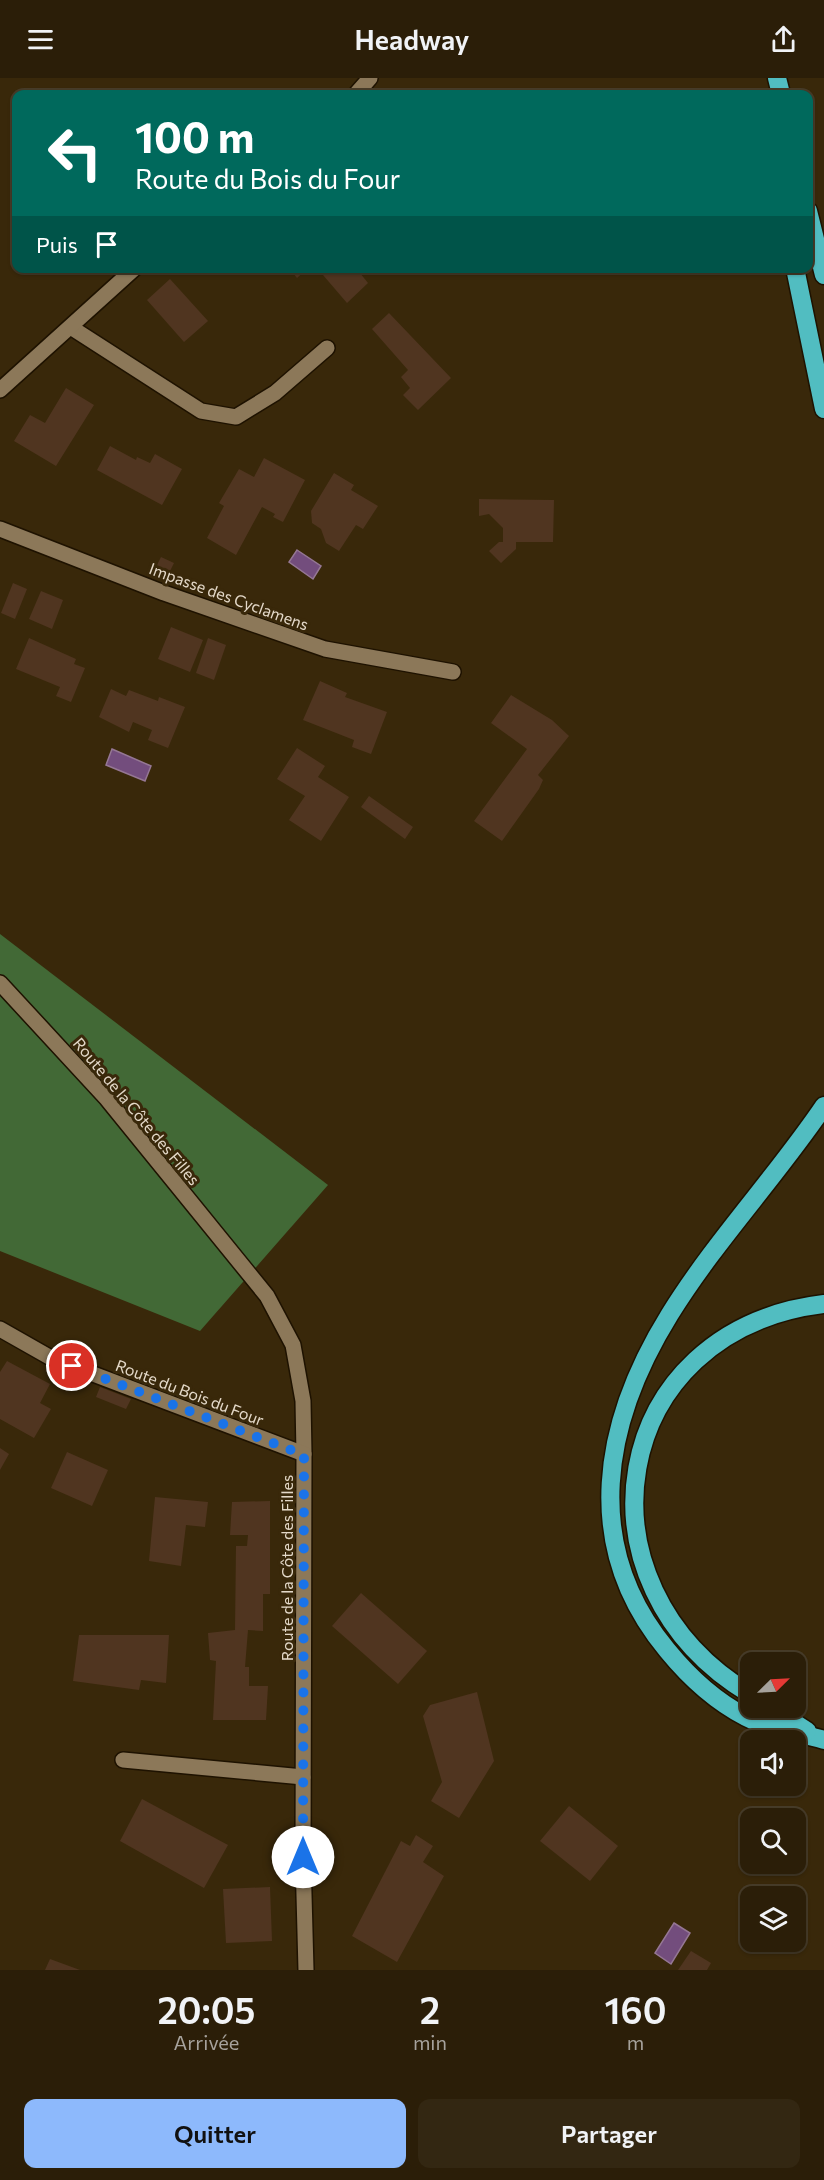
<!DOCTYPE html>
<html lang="fr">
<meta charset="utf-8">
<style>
body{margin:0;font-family:Commissioner,sans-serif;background:#332712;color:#f1f3f6;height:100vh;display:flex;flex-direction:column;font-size:22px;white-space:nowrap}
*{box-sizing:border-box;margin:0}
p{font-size:20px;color:#a6a29c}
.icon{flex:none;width:33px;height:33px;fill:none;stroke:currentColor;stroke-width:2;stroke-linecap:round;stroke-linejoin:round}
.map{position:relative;height:1892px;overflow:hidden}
.drawer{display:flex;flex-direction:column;background:#2b1e08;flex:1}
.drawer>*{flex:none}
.guide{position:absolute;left:12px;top:12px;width:801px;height:183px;border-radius:12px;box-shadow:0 2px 4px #0004,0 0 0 2px #473c29;background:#00695c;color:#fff;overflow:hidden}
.needle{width:39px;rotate:66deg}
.buttons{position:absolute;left:740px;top:1574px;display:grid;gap:12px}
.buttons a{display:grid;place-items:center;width:66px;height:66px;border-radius:12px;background:#2b1e08;box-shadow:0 2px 4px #0004,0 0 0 2px #473c29;font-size:30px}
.pin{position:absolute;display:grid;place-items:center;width:51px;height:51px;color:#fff;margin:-26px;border:3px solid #fff;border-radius:50%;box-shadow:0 2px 6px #0007}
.me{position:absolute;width:66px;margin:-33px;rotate:0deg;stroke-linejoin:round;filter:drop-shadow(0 0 4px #0008)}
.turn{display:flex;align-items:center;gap:21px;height:126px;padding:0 24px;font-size:27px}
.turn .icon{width:78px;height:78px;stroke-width:2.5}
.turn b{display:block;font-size:42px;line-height:51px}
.then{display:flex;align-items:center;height:57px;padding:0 24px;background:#0003;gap:12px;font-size:22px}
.eta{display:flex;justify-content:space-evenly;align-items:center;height:102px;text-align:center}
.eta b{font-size:36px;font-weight:600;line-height:42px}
.primary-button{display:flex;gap:12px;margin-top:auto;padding:12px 24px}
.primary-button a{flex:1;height:69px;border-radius:12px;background:#8db9fc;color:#111;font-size:24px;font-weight:600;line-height:69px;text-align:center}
.primary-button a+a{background:#332712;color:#f1f3f6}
header{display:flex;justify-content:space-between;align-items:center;height:78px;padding:0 24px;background:#2b1e08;font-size:27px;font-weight:600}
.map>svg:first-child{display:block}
.forest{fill:#426936}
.water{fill:#734d7d;stroke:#957794;stroke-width:1.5}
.building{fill:#503520}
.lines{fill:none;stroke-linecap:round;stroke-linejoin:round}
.minor-casing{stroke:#1e1200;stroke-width:18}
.highway-casing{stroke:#1e1200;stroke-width:21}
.minor{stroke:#8c7859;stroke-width:15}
.highway{stroke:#51bdc1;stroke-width:18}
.route{stroke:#1a73e8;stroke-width:10;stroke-dasharray:0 18}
.labels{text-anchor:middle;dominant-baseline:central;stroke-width:6;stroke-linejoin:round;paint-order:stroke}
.street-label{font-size:16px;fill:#e4d9c9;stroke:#39280a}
</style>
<header><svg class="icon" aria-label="menu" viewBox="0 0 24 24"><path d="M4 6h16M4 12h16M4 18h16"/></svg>Headway<svg class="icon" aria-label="share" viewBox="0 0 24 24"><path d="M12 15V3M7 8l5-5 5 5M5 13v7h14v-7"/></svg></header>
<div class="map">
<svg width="824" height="1892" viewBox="0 0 824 1892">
<rect width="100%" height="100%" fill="#39280a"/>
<polygon class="forest" points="0,856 328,1107 200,1253 0,1173"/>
<g class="water">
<polygon points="297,472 321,488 313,501 289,484"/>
<polygon points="112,671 151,688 145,703 106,687"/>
<polygon points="674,1845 690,1855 671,1886 655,1875"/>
</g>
<g class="building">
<polygon points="289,190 308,190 297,200"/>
<polygon points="317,190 356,190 368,205 347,225"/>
<polygon points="170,201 208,243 184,264 147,222"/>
<polygon points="389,235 451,300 418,332 403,317 410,310 401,299 408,292 372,251"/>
<polygon points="66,310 94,327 56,388 14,363 30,337 45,345"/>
<polygon points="110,368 136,382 137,379 150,385 155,376 182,391 162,427 97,392"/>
<polygon points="264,380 305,402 283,444 273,439 275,436 262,429 236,477 207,460 224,428 219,425 239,391 254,399"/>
<polygon points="334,395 354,407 351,412 378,428 363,451 356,447 339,473 326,465 321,451 312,445 311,433"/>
<polygon points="479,421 554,422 553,464 516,464 516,471 501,485 489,473 499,464 503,464 503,450 489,436 479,438"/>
<polygon points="161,479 174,485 166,501 153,495"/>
<polygon points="13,505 27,511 15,541 1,535"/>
<polygon points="41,513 63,522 52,551 29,541"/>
<polygon points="171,549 203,562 190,594 158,581"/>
<polygon points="29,560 76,581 74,586 85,590 71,624 56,618 60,609 16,591"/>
<polygon points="208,560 226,567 214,602 196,595"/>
<polygon points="320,603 347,615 345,619 387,634 371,676 352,669 354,662 303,642"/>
<polygon points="111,611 126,618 129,612 158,623 159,619 185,629 168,670 148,662 152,652 133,644 129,654 99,639"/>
<polygon points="511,617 552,642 569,658 538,697 543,702 539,711 502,763 474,743 527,671 491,645"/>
<polygon points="297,670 325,688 318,699 349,719 321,763 289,742 305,718 277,701"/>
<polygon points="369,718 413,749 405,761 361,729"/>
<polygon points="7,1283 50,1306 40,1325 51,1331 34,1360 0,1341 0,1294"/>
<polygon points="100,1309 131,1321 126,1331 96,1319"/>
<polygon points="0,1370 9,1376 0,1392"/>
<polygon points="67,1374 108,1392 92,1428 51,1410"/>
<polygon points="155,1419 208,1424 205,1449 186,1447 181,1488 149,1483"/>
<polygon points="270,1423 270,1516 263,1516 263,1553 248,1552 245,1589 249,1589 249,1608 268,1608 266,1642 213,1642 216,1583 210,1582 208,1555 235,1552 236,1468 247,1468 248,1457 230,1457 232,1424"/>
<polygon points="361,1515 427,1573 398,1606 332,1548"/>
<polygon points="79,1557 169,1557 166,1605 141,1602 139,1612 73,1603"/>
<polygon points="477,1614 494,1683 459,1740 431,1723 442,1704 423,1638 430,1627"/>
<polygon points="142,1721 228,1767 204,1810 120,1763"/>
<polygon points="569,1728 618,1768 590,1803 540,1763"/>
<polygon points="416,1757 433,1768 423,1784 444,1798 397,1884 352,1858 401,1763 410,1768"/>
<polygon points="270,1809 272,1863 226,1865 223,1811"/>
<polygon points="691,1873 711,1885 707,1892 678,1892"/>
<polygon points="50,1881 80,1892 45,1892"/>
</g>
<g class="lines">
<defs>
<g id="minor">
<polyline points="356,16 370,0"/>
<polyline points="72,250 201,333 236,339 275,315 327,270"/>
<polyline points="0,312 135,190"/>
<polyline points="0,451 164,515 325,571 453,594"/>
<polyline points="0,905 107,1021 267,1218 293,1267 303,1323 304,1376 303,1779 306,1892"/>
<polyline points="0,1251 51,1280 304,1376"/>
<polyline points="123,1682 303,1699"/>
</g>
<g id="highway">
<polyline points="777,0 781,16"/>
<polyline points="808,133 824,197"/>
<polyline points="795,190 824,331"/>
<path d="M824 1028C776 1099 716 1162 670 1236 603 1344 580 1467 667 1572 689 1599 715 1623 746 1639 770 1652 798 1654 824 1662"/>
<path d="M750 1616C568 1507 607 1252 824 1226"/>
<polyline points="770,1629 807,1653"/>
</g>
</defs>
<use href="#minor" class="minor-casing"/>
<use href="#highway" class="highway-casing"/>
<use href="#minor" class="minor"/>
<use href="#highway" class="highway"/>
</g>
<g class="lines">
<polyline class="route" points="72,1288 304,1377 303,1779"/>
</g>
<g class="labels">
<g class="street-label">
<text transform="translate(229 518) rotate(20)">Impasse des Cyclamens</text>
<text transform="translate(137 1033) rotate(50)">Route de la Côte des Filles</text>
<text transform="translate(190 1314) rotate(21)">Route du Bois du Four</text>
<text transform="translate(286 1490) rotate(-90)">Route de la Côte des Filles</text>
</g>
</g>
</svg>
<div class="buttons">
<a><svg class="needle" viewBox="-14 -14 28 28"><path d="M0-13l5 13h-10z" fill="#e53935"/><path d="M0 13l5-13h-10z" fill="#a6a29c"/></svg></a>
<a><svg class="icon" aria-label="sound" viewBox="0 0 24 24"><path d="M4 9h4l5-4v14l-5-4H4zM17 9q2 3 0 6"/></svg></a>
<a><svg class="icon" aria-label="search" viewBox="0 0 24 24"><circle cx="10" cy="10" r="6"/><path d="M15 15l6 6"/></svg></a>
<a><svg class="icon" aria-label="layers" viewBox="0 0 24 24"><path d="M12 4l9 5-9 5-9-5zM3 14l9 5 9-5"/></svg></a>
</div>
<div class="pin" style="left:72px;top:1288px;background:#d93025"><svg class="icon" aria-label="arrive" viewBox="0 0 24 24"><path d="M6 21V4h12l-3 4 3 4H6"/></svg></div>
<svg class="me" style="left:303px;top:1779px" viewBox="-20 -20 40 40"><circle r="19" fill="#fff"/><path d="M0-13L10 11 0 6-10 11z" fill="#1a73e8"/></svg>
<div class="guide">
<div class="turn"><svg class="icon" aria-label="left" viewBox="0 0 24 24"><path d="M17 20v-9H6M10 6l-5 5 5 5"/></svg><div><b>100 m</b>Route du Bois du Four</div></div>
<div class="then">Puis<svg class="icon" aria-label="arrive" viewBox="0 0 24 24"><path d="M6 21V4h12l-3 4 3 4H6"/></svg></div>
</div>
</div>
<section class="drawer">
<div class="eta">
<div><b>20:05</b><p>Arrivée</p></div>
<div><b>2</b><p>min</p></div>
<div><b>160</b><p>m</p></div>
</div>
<div class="primary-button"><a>Quitter</a><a>Partager</a></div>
</section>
